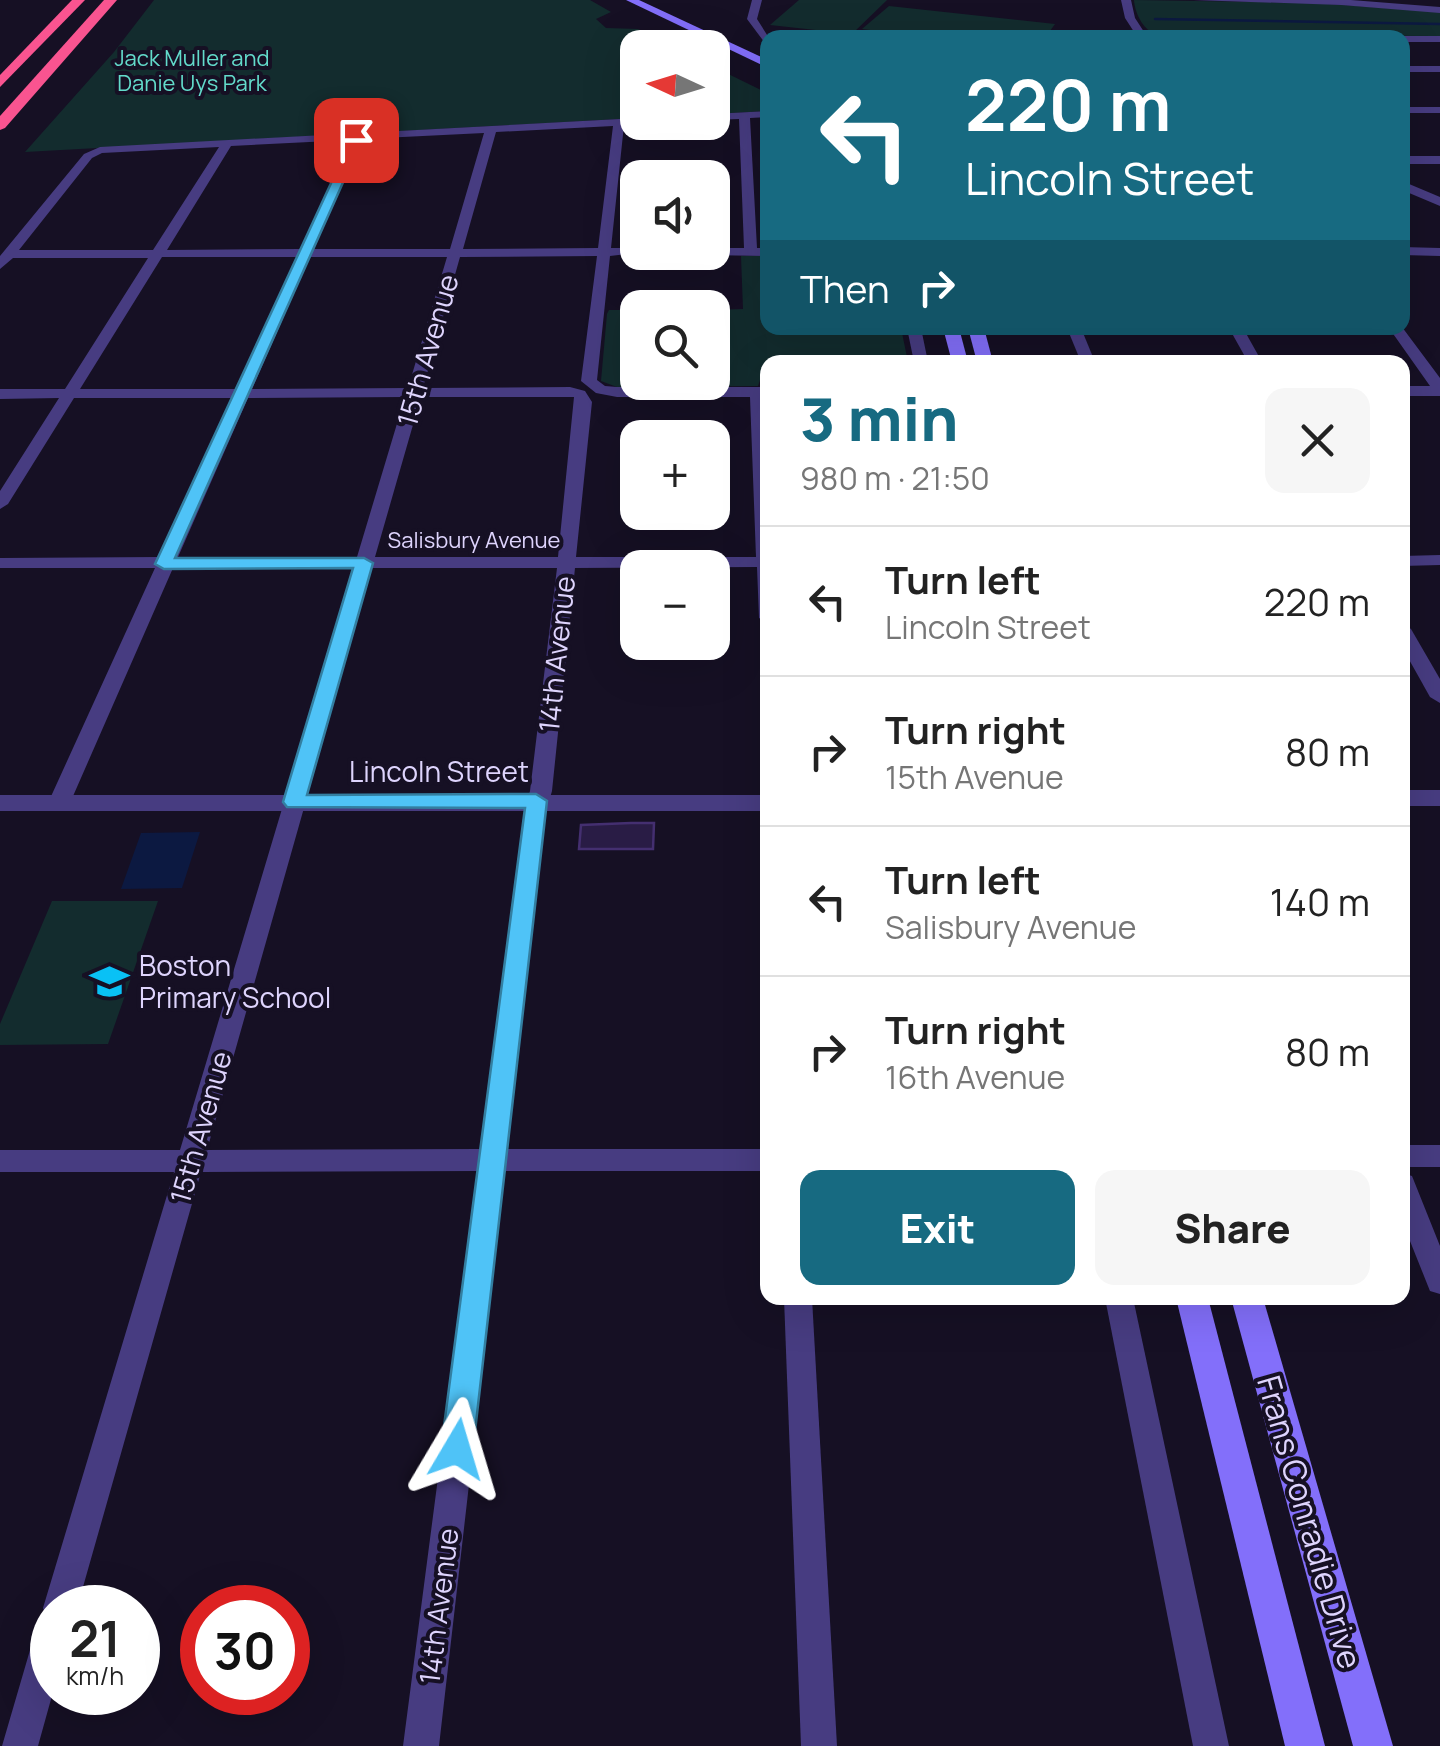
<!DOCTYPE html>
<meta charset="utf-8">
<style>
body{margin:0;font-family:Manrope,sans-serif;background:#f6f6f6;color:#222;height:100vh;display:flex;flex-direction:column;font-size:38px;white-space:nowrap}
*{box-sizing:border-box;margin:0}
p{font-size:32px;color:#767676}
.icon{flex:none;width:55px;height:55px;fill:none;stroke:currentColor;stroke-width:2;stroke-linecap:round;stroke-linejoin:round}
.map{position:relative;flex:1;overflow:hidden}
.sheet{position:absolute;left:760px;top:355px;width:650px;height:950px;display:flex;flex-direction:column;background:#fff;border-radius:20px;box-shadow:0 10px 40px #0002}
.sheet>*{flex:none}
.banner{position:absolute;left:760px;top:30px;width:650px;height:305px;border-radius:20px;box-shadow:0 10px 40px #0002;background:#176a81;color:#fff;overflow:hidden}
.needle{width:65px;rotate:274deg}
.controls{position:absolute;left:620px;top:30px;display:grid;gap:20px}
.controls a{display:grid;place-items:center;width:110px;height:110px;border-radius:20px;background:#fff;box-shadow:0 10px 40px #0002;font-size:50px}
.speed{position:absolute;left:30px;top:1585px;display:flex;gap:20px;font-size:50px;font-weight:700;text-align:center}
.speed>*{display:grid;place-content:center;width:130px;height:130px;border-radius:50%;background:#fff;box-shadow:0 10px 40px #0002;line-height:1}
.speed small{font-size:25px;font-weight:400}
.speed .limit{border:15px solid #d22;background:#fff;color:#111}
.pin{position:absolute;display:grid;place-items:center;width:85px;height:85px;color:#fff;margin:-42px;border-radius:20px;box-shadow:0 5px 15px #0006}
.me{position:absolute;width:110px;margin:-55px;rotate:7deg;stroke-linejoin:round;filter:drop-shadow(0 0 8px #0008)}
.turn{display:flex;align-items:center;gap:35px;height:210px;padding:0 40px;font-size:45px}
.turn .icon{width:130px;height:130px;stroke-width:2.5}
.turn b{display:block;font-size:70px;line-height:85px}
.then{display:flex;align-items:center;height:95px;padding:0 40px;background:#0003;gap:20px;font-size:38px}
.round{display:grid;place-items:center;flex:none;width:105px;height:105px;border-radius:20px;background:#f6f6f6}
.head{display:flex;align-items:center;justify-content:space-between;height:170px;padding:0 40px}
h1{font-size:60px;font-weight:800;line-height:75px;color:#176a81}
.primary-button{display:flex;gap:20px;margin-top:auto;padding:20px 40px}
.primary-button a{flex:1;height:115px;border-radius:20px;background:#176a81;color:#fff;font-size:40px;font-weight:800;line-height:115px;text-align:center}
.primary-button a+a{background:#f6f6f6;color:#222}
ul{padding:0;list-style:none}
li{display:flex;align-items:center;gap:30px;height:150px;padding:0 40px;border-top:2px solid #e0e0e0}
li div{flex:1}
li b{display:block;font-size:38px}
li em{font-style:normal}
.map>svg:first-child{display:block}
.green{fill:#132c2e}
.water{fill:#0c1941}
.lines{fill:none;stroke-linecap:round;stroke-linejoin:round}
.stream{stroke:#0c1941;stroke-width:2.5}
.building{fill:#291c45;stroke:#442f70;stroke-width:2.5}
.minor{fill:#473c81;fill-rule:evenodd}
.tertiary{fill:#473c81;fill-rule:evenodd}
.secondary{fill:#836ffa;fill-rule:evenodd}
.motorway{fill:#f95490;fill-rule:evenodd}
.route{fill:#4fc3f7;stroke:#337fa1;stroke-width:2.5}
.labels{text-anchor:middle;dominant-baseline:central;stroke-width:8;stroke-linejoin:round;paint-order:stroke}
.far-park-label{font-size:22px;fill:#63dbcb;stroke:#161024}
.far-street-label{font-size:22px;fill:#ded4fd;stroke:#161024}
.street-label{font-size:28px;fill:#ded4fd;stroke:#161024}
.poi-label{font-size:28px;fill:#ded4fd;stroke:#161024;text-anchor:start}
.near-street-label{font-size:32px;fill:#ded4fd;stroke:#161024}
</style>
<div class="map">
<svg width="1440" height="1746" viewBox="0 0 1440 1746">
<rect width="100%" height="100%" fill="#161024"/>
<g class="green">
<polygon points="154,0 590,0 611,12 596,19 606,28 638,29 675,47 638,48 637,118 25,152 114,52"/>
<polygon points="799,0 887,0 852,34 770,25"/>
<path d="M1134 0 1314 3 1440 12V36L1158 35C1144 32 1135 14 1134 0Z"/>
<polygon points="889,6 1055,24 1045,38 935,38 862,29"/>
<polygon points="712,66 767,93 767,111 713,114"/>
<polygon points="741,256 767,256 768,328 901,328 908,362 768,362 767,380 760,380 758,386 617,387 601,381 607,314 609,310 637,310 638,382 712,382 713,310 743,309"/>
<polygon points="52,901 158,901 108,1044 0,1045 0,1024"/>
</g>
<polygon class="water" points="200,832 182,888 121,889 141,833"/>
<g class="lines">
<polyline class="stream" points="1155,19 1440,24"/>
</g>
<polygon class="building" points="631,823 654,823 653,849 579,849 581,825"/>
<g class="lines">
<g class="minor">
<polygon points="752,0 762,0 757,19 769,38 768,47 747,19"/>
<polygon points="1121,0 1131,0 1135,18 1148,38 1138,38 1125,18"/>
<polygon points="1193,0 1351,0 1440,7 1440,13 1341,5"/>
<polygon points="1402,36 1440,36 1440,42 1402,42 1402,38 1398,38"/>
<rect x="1402" y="66" width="38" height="6"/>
<rect x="1402" y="107" width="38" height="6"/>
<polygon points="768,111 768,117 750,118 757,248 768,248 768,256 707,255 712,248 744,248 739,119 712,120 712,114"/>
<path d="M638 118V122L642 123 624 125 611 248H638V252H644L610 256 597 380 605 386 617 387H768V623L759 618 757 567 575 568 552 791 546 811 507 1149H768V1171H505L439 1746H403L478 1171 201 1172 77 1608H52L53 1692 38 1746H2L35 1633 40 1621 47 1618 43 1608 174 1172H0V1150H180L354 568H173L70 803 59 810 51 808 48 803 155 568H0V558L160 557 233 398H74L8 504 0 509V491L59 398 0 399V389H65L148 258H13L0 269V256L84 154 100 147ZM613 126 598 248 463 249 496 132ZM484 133 450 249H314L362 139ZM350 140 301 249 167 250 231 146ZM219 147 153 250H19L92 158 102 153ZM597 256 581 381 596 393 617 397H750L756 557H576L592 402 585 391 570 387 423 388 460 257ZM162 257H297L237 389H80ZM310 257H447L408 388 252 389ZM405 397 357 557H178L248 398ZM421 397H574L558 557H375ZM372 568H557L530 791 524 811 480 1149 207 1150Z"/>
<rect x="1402" y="156" width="38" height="8"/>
<polygon points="1402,181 1440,197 1440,206 1402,190"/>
<polygon points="1402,247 1440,248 1440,256 1402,255"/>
<polygon points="1402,327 1440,378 1440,396 1402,396 1402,386 1430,386 1389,328"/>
<polygon points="907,328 921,328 928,362 914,362"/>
<polygon points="1067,328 1081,328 1095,362 1081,362"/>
<polygon points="1229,328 1243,328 1262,362 1248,362"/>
<polygon points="1440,555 1440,565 1402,566 1402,556"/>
<polygon points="1402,623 1411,629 1440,679 1440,703 1430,697 1402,647"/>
<rect x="1402" y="1145" width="38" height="22"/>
<polygon points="1402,1173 1412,1176 1440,1246 1440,1294 1430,1291 1402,1221"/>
<polygon points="784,1298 812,1298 837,1746 801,1746"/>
<polygon points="1105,1298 1133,1298 1229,1746 1193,1746"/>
</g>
<g class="tertiary">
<rect x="1402" y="790" width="38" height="16"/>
<rect x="0" y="795" width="768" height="16"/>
</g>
<g class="secondary">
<polygon points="626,0 639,0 768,60 768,68"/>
<polygon points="943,328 959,328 968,362 952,362"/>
<polygon points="968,328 984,328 993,362 977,362"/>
<polygon points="1176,1298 1208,1298 1325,1746 1285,1746"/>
<polygon points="1231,1298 1263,1298 1393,1746 1353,1746"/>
</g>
<g class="motorway">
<polygon points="72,0 85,0 0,87 0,75"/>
<polygon points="104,0 117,0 5,128 0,130 0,116"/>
</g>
</g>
<polygon class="route" points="356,136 362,140 175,558 364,558 373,563 307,795 536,794 547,801 473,1449 468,1460 457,1464 446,1460 441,1449 525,808 287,807 283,802 353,568 164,569 155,564 351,140"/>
<defs>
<symbol id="school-bare" viewBox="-9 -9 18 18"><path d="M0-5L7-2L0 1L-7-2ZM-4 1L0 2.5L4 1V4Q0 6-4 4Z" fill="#09c1f5" stroke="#161024" stroke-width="2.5" paint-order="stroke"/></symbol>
</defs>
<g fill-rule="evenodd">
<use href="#school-bare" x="82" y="954" width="55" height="55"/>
</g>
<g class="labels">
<g class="far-park-label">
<text x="192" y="58">Jack Muller and<tspan x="192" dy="25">Danie Uys Park</tspan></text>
</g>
<g class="far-street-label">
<text x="474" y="540">Salisbury Avenue</text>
</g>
<g class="street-label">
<text transform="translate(427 350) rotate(-74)">15th Avenue</text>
<text transform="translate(556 654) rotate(-84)">14th Avenue</text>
<text x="439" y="771">Lincoln Street</text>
<text transform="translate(200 1127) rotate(-74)">15th Avenue</text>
<text transform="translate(438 1606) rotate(-83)">14th Avenue</text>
</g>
<g class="poi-label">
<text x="139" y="965">Boston<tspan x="139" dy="32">Primary School</tspan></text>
</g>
<g class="near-street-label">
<text transform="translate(1310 1522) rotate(74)">Frans Conradie Drive</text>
</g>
</g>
</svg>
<div class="controls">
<a><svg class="needle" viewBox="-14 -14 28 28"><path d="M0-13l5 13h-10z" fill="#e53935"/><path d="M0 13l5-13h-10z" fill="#767676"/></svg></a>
<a><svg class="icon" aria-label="sound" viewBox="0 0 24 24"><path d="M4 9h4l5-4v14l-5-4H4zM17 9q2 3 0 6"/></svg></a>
<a><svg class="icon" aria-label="search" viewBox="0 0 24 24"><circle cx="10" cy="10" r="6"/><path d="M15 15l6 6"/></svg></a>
<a>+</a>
<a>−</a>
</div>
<div class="speed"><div>21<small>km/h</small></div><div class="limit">30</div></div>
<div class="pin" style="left:356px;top:140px;background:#d93025"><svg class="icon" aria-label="arrive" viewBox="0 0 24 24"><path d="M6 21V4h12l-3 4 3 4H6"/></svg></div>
<svg class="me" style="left:457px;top:1449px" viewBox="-20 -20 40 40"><path d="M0-17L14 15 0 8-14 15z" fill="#4fc3f7" stroke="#fff" stroke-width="4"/></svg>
<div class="banner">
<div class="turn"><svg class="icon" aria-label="left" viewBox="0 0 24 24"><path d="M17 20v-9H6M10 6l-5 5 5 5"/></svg><div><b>220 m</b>Lincoln Street</div></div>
<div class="then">Then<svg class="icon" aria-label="right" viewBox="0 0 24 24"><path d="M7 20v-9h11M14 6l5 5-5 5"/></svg></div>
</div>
<section class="sheet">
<div class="head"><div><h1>3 min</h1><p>980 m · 21:50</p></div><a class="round"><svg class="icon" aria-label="close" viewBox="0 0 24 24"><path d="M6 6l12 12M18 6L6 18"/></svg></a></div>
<ul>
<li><svg class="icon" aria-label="left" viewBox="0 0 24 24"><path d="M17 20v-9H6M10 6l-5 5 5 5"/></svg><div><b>Turn left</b><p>Lincoln Street</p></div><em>220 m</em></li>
<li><svg class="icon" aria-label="right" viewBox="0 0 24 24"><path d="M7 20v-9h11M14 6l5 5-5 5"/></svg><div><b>Turn right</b><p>15th Avenue</p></div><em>80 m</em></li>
<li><svg class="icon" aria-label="left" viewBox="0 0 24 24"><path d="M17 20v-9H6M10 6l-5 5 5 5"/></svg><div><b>Turn left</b><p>Salisbury Avenue</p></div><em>140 m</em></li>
<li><svg class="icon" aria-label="right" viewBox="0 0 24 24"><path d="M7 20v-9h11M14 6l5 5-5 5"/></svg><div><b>Turn right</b><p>16th Avenue</p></div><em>80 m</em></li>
</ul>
<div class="primary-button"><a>Exit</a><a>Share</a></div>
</section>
</div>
